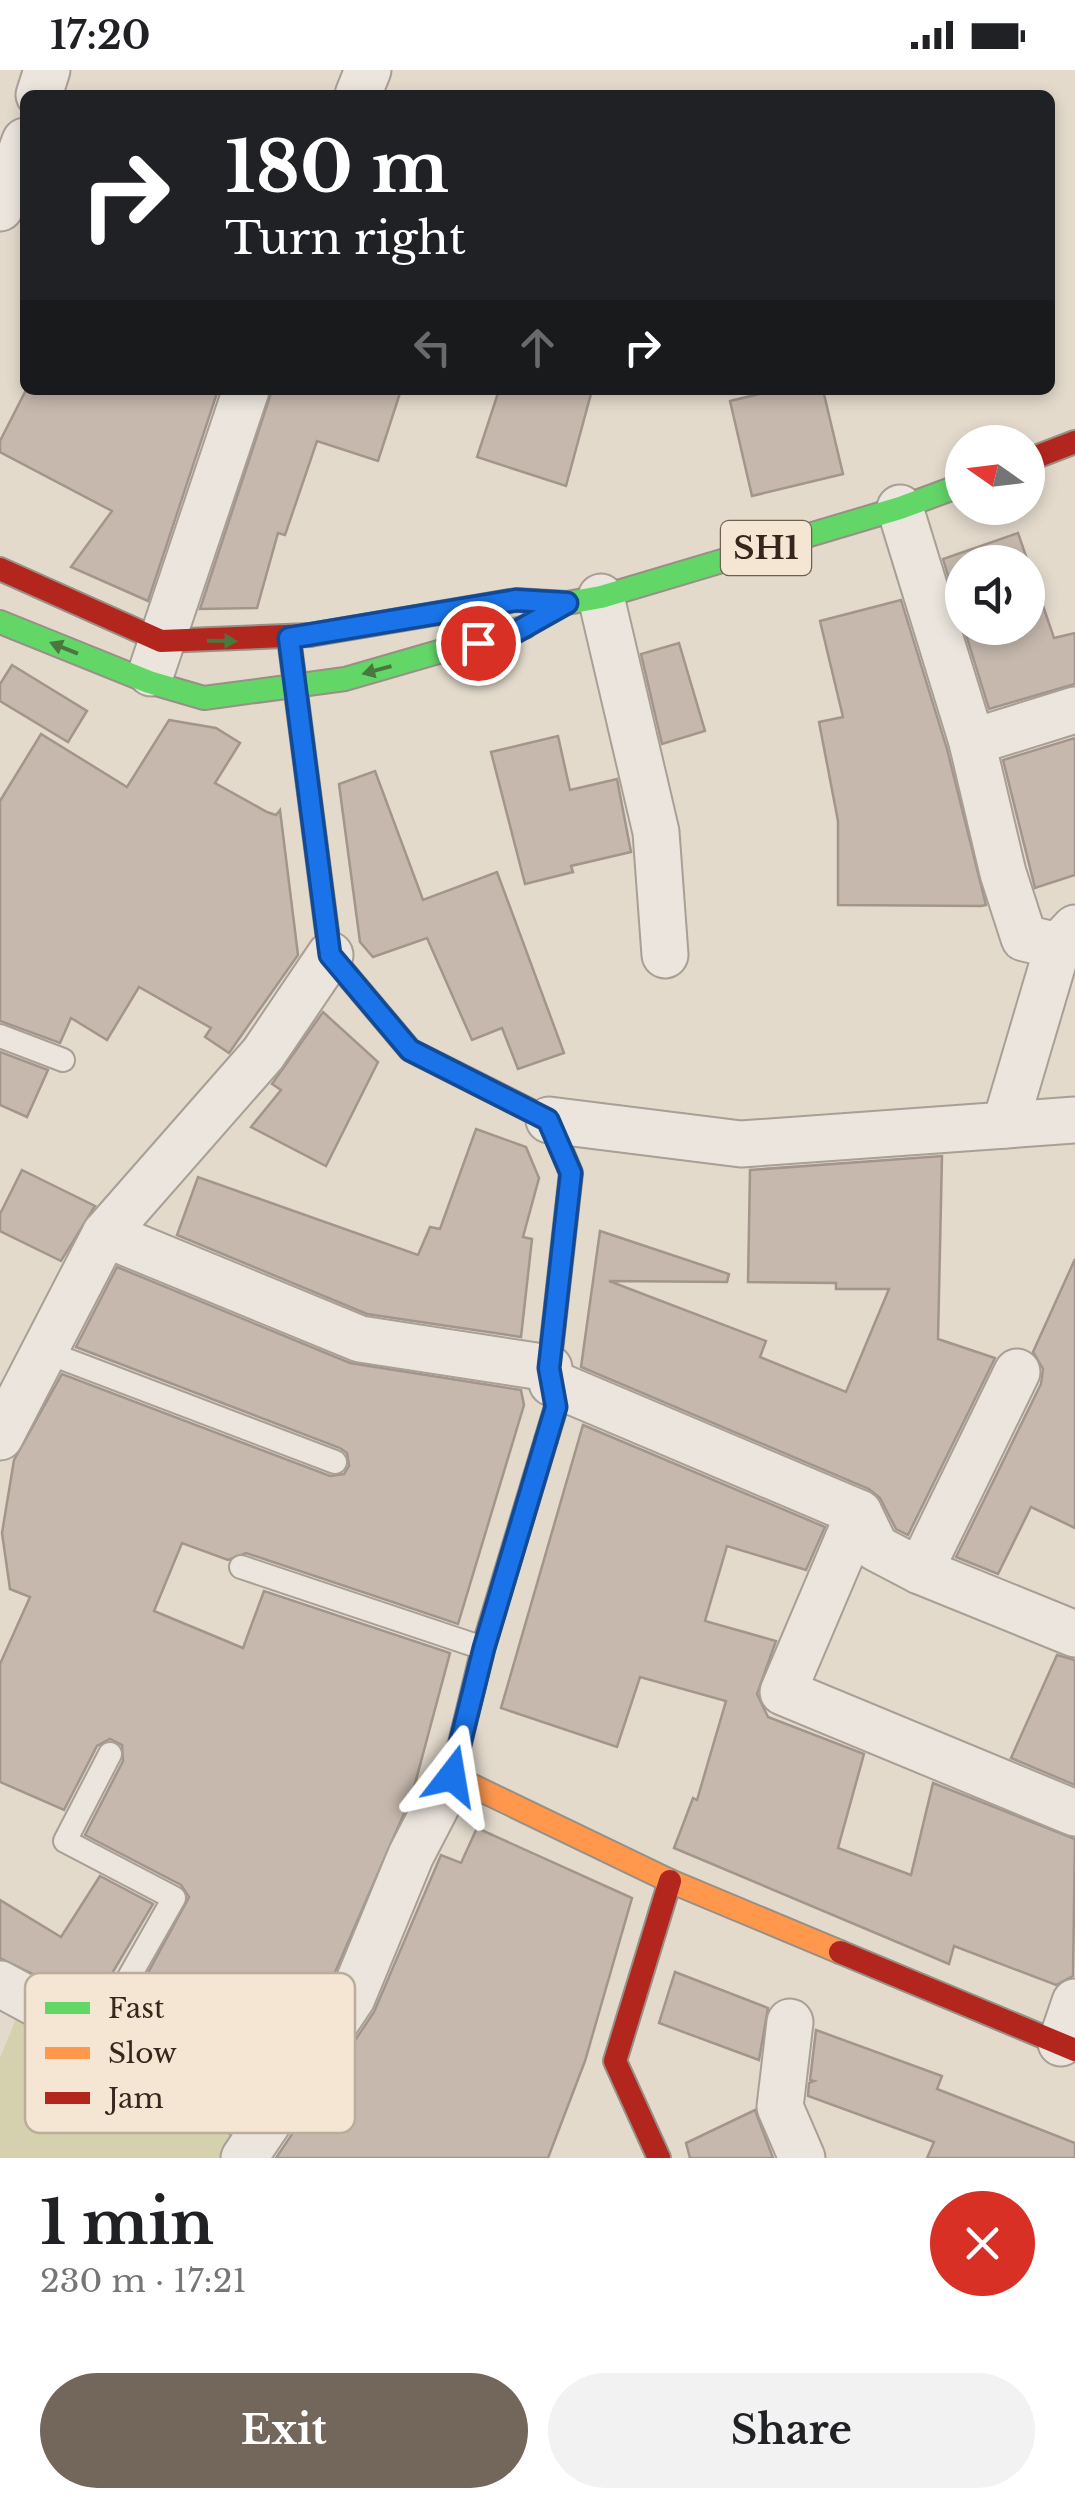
<!DOCTYPE html>
<meta charset="utf-8">
<style>
body{margin:0;font-family:"Libre Baskerville",serif;background:#f2f2f2;color:#202124;height:100vh;display:flex;flex-direction:column;font-size:38px;white-space:nowrap}
*{box-sizing:border-box;margin:0}
p{font-size:32px;color:#757577}
.icon{flex:none;width:55px;height:55px;fill:none;stroke:currentColor;stroke-width:2;stroke-linecap:round;stroke-linejoin:round}
.map{position:relative;height:2088px;overflow:hidden}
.sheet{display:flex;flex-direction:column;background:#fff;flex:1}
.sheet>*{flex:none}
.top-card{position:absolute;left:20px;top:20px;width:1035px;height:305px;border-radius:15px;box-shadow:0 5px 15px #0003;background:#202124;color:#fff;overflow:hidden}
.needle{width:65px;rotate:284deg}
.buttons{position:absolute;left:945px;top:355px;display:grid;gap:20px}
.buttons a{display:grid;place-items:center;width:100px;height:100px;border-radius:50%;background:#fff;box-shadow:0 5px 15px #0003;font-size:50px}
.pin{position:absolute;display:grid;place-items:center;width:85px;height:85px;color:#fff;margin:-42px;border:5px solid #fff;border-radius:50%;box-shadow:0 2px 10px #0007}
.me{position:absolute;width:110px;margin:-55px;rotate:14deg;stroke-linejoin:round;filter:drop-shadow(0 0 8px #0008)}
.turn{display:flex;align-items:center;gap:35px;height:210px;padding:0 40px;font-size:45px}
.turn .icon{width:130px;height:130px;stroke-width:2.5}
.turn b{display:block;font-size:70px;line-height:85px}
.lanes{display:flex;align-items:center;height:95px;padding:0 40px;background:#0003;justify-content:center;gap:50px;direction:ltr}
.lanes .off{opacity:.35}
.round{display:grid;place-items:center;flex:none;width:105px;height:105px;border-radius:52px;background:#f2f2f2}
.summary{display:flex;align-items:center;justify-content:space-between;height:170px;padding:0 40px}
h1{font-size:60px;font-weight:800;line-height:75px}
.button{display:flex;gap:20px;margin-top:auto;padding:20px 40px}
.button a{flex:1;height:115px;border-radius:60px;background:#73665b;color:#fff;font-size:40px;font-weight:800;line-height:115px;text-align:center}
.button a+a{background:#f2f2f2;color:#202124}
.status{display:flex;justify-content:space-between;align-items:center;height:70px;padding:0 50px;background:#fff;direction:ltr}
.status svg{height:28px;fill:currentColor}
.map>svg:first-child{display:block}
.green{fill:#d5d1af}
.building{fill:#c6b8ad;stroke:#a3958b;stroke-width:2.5}
.lines{fill:none;stroke-linecap:round;stroke-linejoin:round}
.lane-casing{stroke:#a89f95;stroke-width:26}
.street-casing{stroke:#a89f95;stroke-width:49}
.fast-casing{stroke:#988f85;stroke-width:26}
.slow-casing{stroke:#988f85;stroke-width:26}
.jam-casing{stroke:#988f85;stroke-width:26}
.lane{stroke:#ebe5dd;stroke-width:22}
.street{stroke:#ebe5dd;stroke-width:45}
.fast{stroke:#63d668;stroke-width:22}
.slow{stroke:#ff974d;stroke-width:22}
.jam{stroke:#b3261e;stroke-width:22}
.oneway{fill:#4a763f}
.route-casing{stroke:#114b97;stroke-width:25}
.route{stroke:#1a73e8;stroke-width:18}
.labels{text-anchor:middle;dominant-baseline:central;stroke-width:10;stroke-linejoin:round;paint-order:stroke}
.shield{fill:#f4e6d2;stroke:#6f6054;stroke-width:2.5}
.shield-label{font-size:32px;font-weight:bold;fill:#36271e}
.key{fill:#f4e6d2;stroke:#bbad9c;stroke-width:2.5}
.key-label{font-size:28px;fill:#36271e}
</style>
<div class="status"><b>17:20</b><svg viewBox="0 0 49 12"><path d="M0 12V9h3v3zM5 12V6h3v6zM10 12V3h3v9zM15 12V0h3v12zM26 1h20v11H26zM47 4h2v5h-2z"/></svg></div>
<div class="map">
<svg width="1075" height="2088" viewBox="0 0 1075 2088">
<rect width="100%" height="100%" fill="#e3dacc"/>
<polygon class="green" points="25,1927 247,2055 229,2088 0,2088 0,1988"/>
<g class="building">
<polygon points="26,320 218,320 148,531 71,497 112,441 0,382 0,371"/>
<polygon points="272,320 401,320 378,391 317,371 285,465 278,463 257,538 200,539"/>
<polygon points="499,320 592,320 566,416 477,387"/>
<polygon points="776,320 823,320 843,404 752,426 730,331"/>
<polygon points="1018,463 1054,568 1075,563 1075,614 989,639 964,558 1028,558 1028,492 962,492 962,552 943,489"/>
<polygon points="901,530 947,679 986,835 981,836 838,835 838,751 819,652 843,647 820,551"/>
<polygon points="679,573 705,661 662,674 641,584"/>
<polygon points="12,595 87,641 68,672 0,631 0,614"/>
<polygon points="169,650 216,658 240,673 215,713 267,742 276,745 280,740 298,885 229,983 205,967 211,958 139,917 107,970 71,948 60,973 0,951 0,731 41,664 127,717"/>
<polygon points="558,666 570,720 617,709 631,782 571,796 573,802 525,814 491,682"/>
<polygon points="1075,668 1075,805 1035,818 1003,690"/>
<polygon points="375,701 423,830 497,802 564,983 518,999 502,958 472,970 427,868 373,887 360,872 339,714"/>
<polygon points="323,942 378,992 326,1096 251,1057 281,1020 272,1014"/>
<polygon points="0,982 48,1000 27,1047 0,1035"/>
<polygon points="476,1059 526,1077 539,1108 523,1167 532,1169 521,1267 367,1244 177,1165 198,1107 418,1185 430,1157 440,1159"/>
<polygon points="942,1086 938,1269 995,1288 908,1465 896,1459 880,1428 869,1419 581,1297 600,1161 729,1204 727,1212 609,1211 766,1271 760,1287 846,1322 889,1219 836,1219 836,1213 748,1212 750,1100"/>
<polygon points="22,1100 95,1136 61,1191 0,1161 0,1144"/>
<polygon points="1075,1189 1075,1458 1031,1437 998,1504 956,1487 1041,1314 1043,1299 1033,1282"/>
<polygon points="117,1197 350,1293 521,1320 524,1335 458,1554 246,1483 228,1490 182,1473 154,1541 243,1578 264,1521 450,1583 412,1725 329,1916 275,1995 211,1950 184,1982 130,1936 189,1827 181,1815 85,1765 123,1691 122,1675 110,1669 97,1676 64,1740 0,1712 0,1594 30,1527 10,1519 2,1463 14,1390 62,1304 330,1406 344,1404 349,1396 347,1383 340,1378 76,1277"/>
<polygon points="583,1355 825,1457 806,1500 727,1476 705,1551 776,1571 757,1624 768,1647 864,1684 838,1778 911,1805 933,1713 1075,1769 1073,1906 1056,1915 954,1876 949,1894 674,1778 693,1728 697,1730 726,1631 640,1607 617,1677 501,1638"/>
<polygon points="1057,1585 1075,1590 1075,1715 1011,1688"/>
<polygon points="477,1758 632,1828 585,1991 548,2088 276,2088 374,1942 441,1785 461,1793"/>
<polygon points="100,1806 153,1834 94,1934 0,1888 0,1830 61,1867"/>
<polygon points="675,1902 768,1938 759,1990 659,1953"/>
<polygon points="816,1960 942,2006 937,2019 1075,2073 1075,2088 927,2088 934,2072 808,2026 809,2013 814,2011 810,2010"/>
<polygon points="755,2040 773,2088 690,2088 686,2073"/>
</g>
<g class="lines">
<defs>
<g id="lane">
<polyline points="0,966 63,990"/>
<polyline points="46,1282 335,1392"/>
<polyline points="241,1497 483,1578"/>
<polyline points="95,1967 174,1828 65,1771 110,1684"/>
</g>
<g id="street">
<polyline points="39,25 47,0"/>
<polyline points="358,25 368,0"/>
<polyline points="0,138 25,71"/>
<polyline points="900,438 972,672 1003,803 1024,868 1058,876"/>
<polyline points="601,527 656,762 665,885"/>
<polyline points="151,603 246,320"/>
<polyline points="972,672 1075,640"/>
<polyline points="549,1050 741,1074 1075,1050"/>
<polyline points="1005,1055 1058,876 1075,858"/>
<polyline points="105,1164 360,1269 549,1298"/>
<polyline points="552,1313 859,1443 876,1478 920,1501 1075,1564"/>
<polyline points="0,1367 105,1164 263,984 330,885"/>
<polyline points="859,1443 783,1622 1075,1743"/>
<polyline points="920,1501 1017,1302"/>
<polyline points="0,1914 264,2056"/>
<polyline points="790,1952 780,2037 802,2088"/>
<polyline points="1061,1973 1075,1932"/>
<polyline points="244,2088 352,1928 411,1785 452,1706"/>
</g>
<g id="fast">
<polyline points="0,552 149,612 204,628 345,609 525,557"/>
<polyline points="310,565 516,530 567,533 601,527 900,438 962,415"/>
<polyline points="289,568 330,885 410,980 549,1050 571,1103 549,1298 556,1337 546,1370"/>
</g>
<polyline id="slow" points="546,1370 483,1578 452,1706 670,1811 840,1882"/>
<g id="jam">
<polyline points="1028,390 1075,372"/>
<polyline points="0,499 161,571 310,565"/>
<polyline points="840,1882 1075,1980"/>
<polyline points="659,2088 615,1991 670,1811"/>
</g>
</defs>
<use href="#lane" class="lane-casing"/>
<use href="#street" class="street-casing"/>
<use href="#fast" class="fast-casing"/>
<use href="#slow" class="slow-casing"/>
<use href="#jam" class="jam-casing"/>
<use href="#lane" class="lane"/>
<use href="#street" class="street"/>
<use href="#fast" class="fast"/>
<use href="#slow" class="slow"/>
<use href="#jam" class="jam"/>
</g>
<defs><path id="oneway-solid" d="M-6-.8H1V-3.2L6.5 0L1 3.2V.8H-6Z" transform="scale(2.5)"/></defs>
<g class="oneway">
<use href="#oneway-solid" transform="translate(222 571) rotate(1)"/>
<use href="#oneway-solid" transform="translate(64 578) rotate(-158)"/>
<use href="#oneway-solid" transform="translate(377 600) rotate(165)"/>
</g>
<g class="lines">
<defs>
<polyline id="route" points="452,1706 484,1578 556,1337 549,1298 571,1103 548,1050 410,980 330,885 289,568 516,530 567,533 512,564 478,573"/>
</defs>
<use href="#route" class="route-casing"/>
<use href="#route" class="route"/>
</g>
<g class="labels">
<rect class="shield" x="721" y="451" width="90" height="54" rx="8"/>
<g class="shield-label">
<text x="766" y="478">SH1</text>
</g>
</g>
<rect x="25" y="1903" width="330" height="160" rx="15" class="key"/>
<rect x="45" y="1932" width="45" height="12" fill="#63d668"/>
<rect x="45" y="1977" width="45" height="12" fill="#ff974d"/>
<rect x="45" y="2022" width="45" height="12" fill="#b3261e"/>
<g class="key-label">
<text x="108" y="1948">Fast</text>
<text x="108" y="1993">Slow</text>
<text x="108" y="2038">Jam</text>
</g>
</svg>
<div class="buttons">
<a><svg class="needle" viewBox="-14 -14 28 28"><path d="M0-13l5 13h-10z" fill="#e53935"/><path d="M0 13l5-13h-10z" fill="#757577"/></svg></a>
<a><svg class="icon" aria-label="sound" viewBox="0 0 24 24"><path d="M4 9h4l5-4v14l-5-4H4zM17 9q2 3 0 6"/></svg></a>
</div>
<div class="pin" style="left:478px;top:573px;background:#d93025"><svg class="icon" aria-label="arrive" viewBox="0 0 24 24"><path d="M6 21V4h12l-3 4 3 4H6"/></svg></div>
<svg class="me" style="left:452px;top:1706px" viewBox="-20 -20 40 40"><path d="M0-17L14 15 0 8-14 15z" fill="#1a73e8" stroke="#fff" stroke-width="4"/></svg>
<div class="top-card">
<div class="turn"><svg class="icon" aria-label="right" viewBox="0 0 24 24"><path d="M7 20v-9h11M14 6l5 5-5 5"/></svg><div><b>180 m</b>Turn right</div></div>
<div class="lanes"><svg class="icon off" aria-label="left" viewBox="0 0 24 24"><path d="M17 20v-9H6M10 6l-5 5 5 5"/></svg><svg class="icon off" aria-label="ahead" viewBox="0 0 24 24"><path d="M12 20V5M6 11l6-6 6 6"/></svg><svg class="icon" aria-label="right" viewBox="0 0 24 24"><path d="M7 20v-9h11M14 6l5 5-5 5"/></svg></div>
</div>
</div>
<section class="sheet">
<div class="summary"><div><h1>1 min</h1><p>230 m · 17:21</p></div><a class="round" style="background:#d93025;color:#fff"><svg class="icon" aria-label="close" viewBox="0 0 24 24"><path d="M6 6l12 12M18 6L6 18"/></svg></a></div>
<div class="button"><a>Exit</a><a>Share</a></div>
</section>
